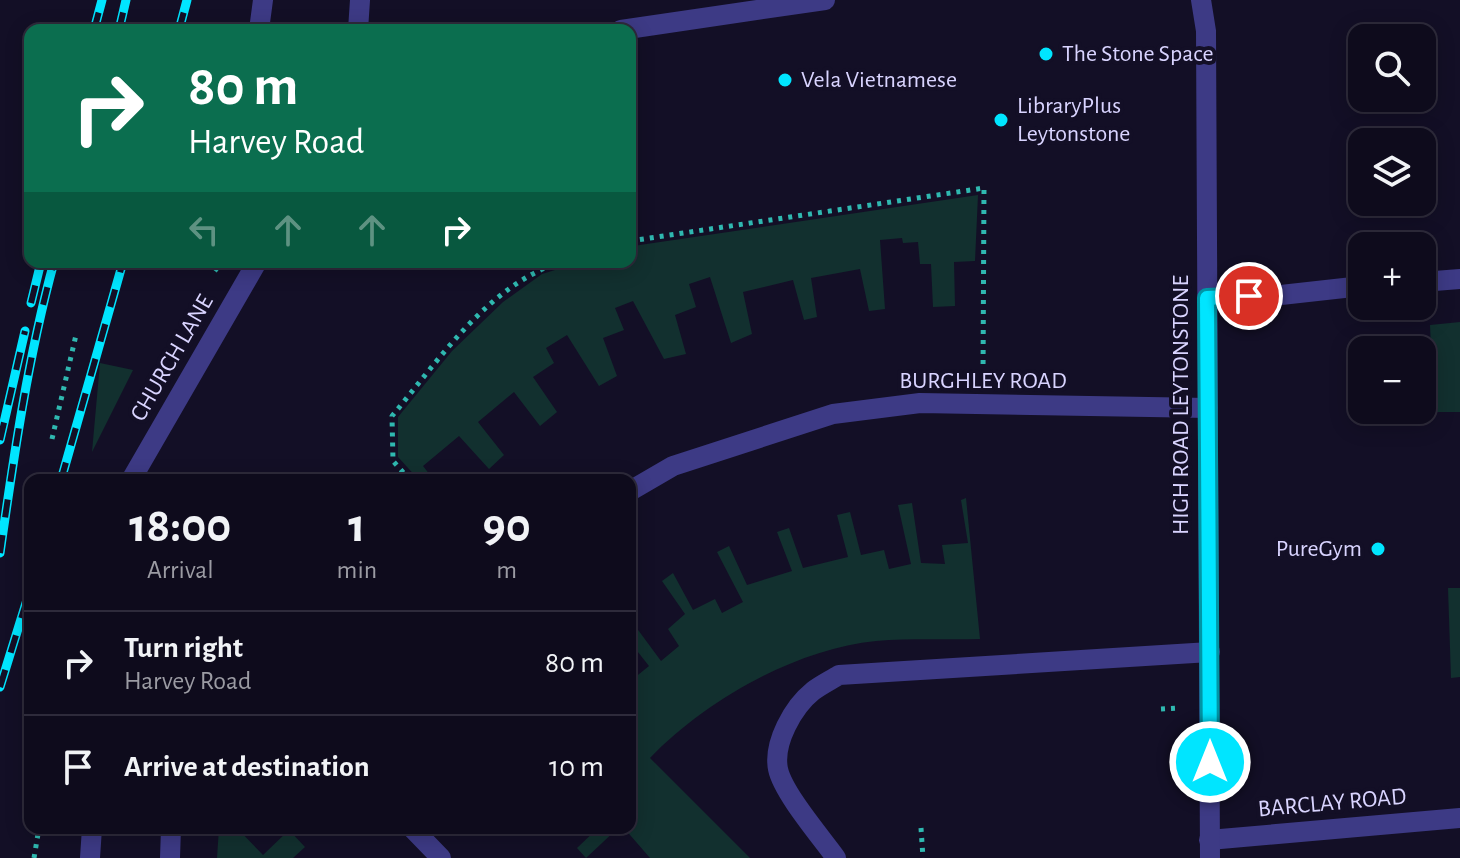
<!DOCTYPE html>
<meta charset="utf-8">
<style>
body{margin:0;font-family:"Alegreya Sans",sans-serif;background:#171425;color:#f1f3f6;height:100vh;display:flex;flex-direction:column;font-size:30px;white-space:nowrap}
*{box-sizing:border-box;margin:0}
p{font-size:26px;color:#9b9ba3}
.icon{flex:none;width:44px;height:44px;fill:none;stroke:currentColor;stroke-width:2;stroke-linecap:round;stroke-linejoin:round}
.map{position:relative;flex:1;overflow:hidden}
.details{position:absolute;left:24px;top:474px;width:612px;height:360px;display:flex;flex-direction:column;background:#0e0b1c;border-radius:16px;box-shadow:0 4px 20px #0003,0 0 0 2px #2e2b3b}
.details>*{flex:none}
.top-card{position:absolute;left:24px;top:24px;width:612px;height:244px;border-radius:16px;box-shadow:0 4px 20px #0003,0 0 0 2px #2e2b3b;background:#0b6e4f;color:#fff;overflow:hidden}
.controls{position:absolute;left:1348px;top:24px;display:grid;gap:16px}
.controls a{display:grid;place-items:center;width:88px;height:88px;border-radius:16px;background:#0e0b1c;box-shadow:0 4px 20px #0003,0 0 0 2px #2e2b3b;font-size:40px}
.pin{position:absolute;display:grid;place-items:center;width:68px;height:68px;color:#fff;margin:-34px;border:4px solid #fff;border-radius:50%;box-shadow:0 2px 8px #0007}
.me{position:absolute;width:88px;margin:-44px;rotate:0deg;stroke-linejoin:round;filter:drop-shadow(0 0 6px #0008)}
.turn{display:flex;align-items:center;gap:28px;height:168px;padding:0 32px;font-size:36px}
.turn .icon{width:104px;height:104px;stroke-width:2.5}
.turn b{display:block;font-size:56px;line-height:68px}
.lanes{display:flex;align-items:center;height:76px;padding:0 32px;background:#0003;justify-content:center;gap:40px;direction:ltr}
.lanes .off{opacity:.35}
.eta{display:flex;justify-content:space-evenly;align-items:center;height:136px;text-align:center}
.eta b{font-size:48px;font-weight:600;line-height:56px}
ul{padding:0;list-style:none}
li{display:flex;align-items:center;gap:24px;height:104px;padding:0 32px;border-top:2px solid #2e2b3b}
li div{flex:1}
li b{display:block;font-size:30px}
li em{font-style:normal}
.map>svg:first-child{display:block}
.green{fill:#12302f}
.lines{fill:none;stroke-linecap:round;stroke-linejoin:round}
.path{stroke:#2fb8b0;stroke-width:5;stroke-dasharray:4 6;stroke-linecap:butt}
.service{stroke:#3d3a85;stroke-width:20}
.minor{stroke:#3d3a85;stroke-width:20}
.tertiary{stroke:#3d3a85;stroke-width:20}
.rail-casing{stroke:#00e5ff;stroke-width:9}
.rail{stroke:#130f26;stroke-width:6;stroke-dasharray:18;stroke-linecap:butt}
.route-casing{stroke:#0095a6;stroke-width:20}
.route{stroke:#00e5ff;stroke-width:14}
.poi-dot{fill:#00e5ff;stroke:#130f26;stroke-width:3}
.labels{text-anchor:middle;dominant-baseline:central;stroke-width:8;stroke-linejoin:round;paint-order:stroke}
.poi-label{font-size:24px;fill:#d9d4ff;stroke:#130f26;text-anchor:start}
.street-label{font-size:24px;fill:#d9d4ff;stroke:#130f26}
</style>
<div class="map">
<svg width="1460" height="858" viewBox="0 0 1460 858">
<rect width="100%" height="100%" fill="#130f26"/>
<g class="green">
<polygon points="978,195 975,261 954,262 955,306 933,307 931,264 920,264 918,242 903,243 902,238 880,240 885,309 869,311 860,269 811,278 817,317 804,320 793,280 743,292 752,334 731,343 710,277 689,284 696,307 675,315 686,354 664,359 633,301 615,308 624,330 603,338 617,376 599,386 567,335 546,348 554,363 533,377 557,412 540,426 514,392 478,422 504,455 489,469 459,436 423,466 434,480 419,480 398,457 398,417 452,351 503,302 542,274 581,262 630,262 630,247 633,246"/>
<polygon points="1460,322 1460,412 1434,412 1430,325"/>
<polygon points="100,363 133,370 92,452"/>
<path d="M966 498 980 639C946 640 910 638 876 641 795 649 705 701 650 758L750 858H650L624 828H630V677L633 679 649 666 630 642V619L661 661 679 646 668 629 685 614 662 581 673 573 693 610 715 599 722 613 743 602 717 552 729 546 747 585 792 571 777 532 789 528 803 568 848 557 837 515 850 512 861 555 884 550 889 569 911 564 898 505 912 503 921 563 945 564 942 545 968 543 961 500Z"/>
<polygon points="1448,588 1460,588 1460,677 1451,678"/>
<polygon points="219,828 237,828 263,855 289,830 305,847 293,858 217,858"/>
<polygon points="598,828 618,828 586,858 577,848"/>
</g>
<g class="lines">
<g class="path">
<polyline points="630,241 984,188 983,376"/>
<polyline points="207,262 219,271"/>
<polyline points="52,439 76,335"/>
<path d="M410 480 393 461 392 416C439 360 488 285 561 262"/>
<polyline points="1161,709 1180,708"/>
<polyline points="921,828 923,858"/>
<polyline points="34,858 39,828"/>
</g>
<g class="service">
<polyline points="259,30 263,0"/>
<polyline points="90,858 92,828"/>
<path d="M836 858C821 837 783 793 778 769 773 743 793 707 813 691 821 685 831 680 839 675L1210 652"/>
</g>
<g class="minor">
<polyline points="358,30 360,0"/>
<polyline points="621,30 825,0"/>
<polyline points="1422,282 1460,279"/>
<polyline points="1207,298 1281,295 1362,286"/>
<polyline points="131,480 257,262"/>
<polyline points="630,491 673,466 833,414 920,403 1208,408"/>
<polyline points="412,828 441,858"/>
<polyline points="1209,840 1460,818"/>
<polyline points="170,858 171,828"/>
</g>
<polyline class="tertiary" points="1201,0 1206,31 1210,858"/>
<defs>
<g id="rail">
<polyline points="94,30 102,0"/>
<polyline points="119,30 126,0"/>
<polyline points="179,30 187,0"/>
<polyline points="31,303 41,262"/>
<polyline points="0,440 25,331"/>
<polyline points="61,480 123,262"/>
<path d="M0 553C14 455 28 357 54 262"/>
<polyline points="0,687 30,590"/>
</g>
</defs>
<use href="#rail" class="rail-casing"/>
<use href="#rail" class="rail"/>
</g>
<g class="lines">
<defs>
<polyline id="route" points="1210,762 1207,298 1249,296"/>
</defs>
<use href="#route" class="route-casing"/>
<use href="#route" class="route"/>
</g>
<g class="poi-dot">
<circle cx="1046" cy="54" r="8"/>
<circle cx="785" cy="80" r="8"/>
<circle cx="1001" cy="120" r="8"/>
<circle cx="1378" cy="549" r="8"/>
</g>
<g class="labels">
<g class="poi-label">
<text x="1062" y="54">The Stone Space</text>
<text x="801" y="80">Vela Vietnamese</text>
<text x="1017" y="106">LibraryPlus<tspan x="1017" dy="28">Leytonstone</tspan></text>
<text x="1362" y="549" text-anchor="end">PureGym</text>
</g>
<g class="street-label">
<text transform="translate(172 358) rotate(-60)">CHURCH LANE</text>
<text x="983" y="381">BURGHLEY ROAD</text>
<text transform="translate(1181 405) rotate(-90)">HIGH ROAD LEYTONSTONE</text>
<text transform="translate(1332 803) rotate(-5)">BARCLAY ROAD</text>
</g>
</g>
</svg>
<div class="controls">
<a><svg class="icon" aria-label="search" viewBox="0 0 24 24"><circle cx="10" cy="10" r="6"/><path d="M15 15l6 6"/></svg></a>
<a><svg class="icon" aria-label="layers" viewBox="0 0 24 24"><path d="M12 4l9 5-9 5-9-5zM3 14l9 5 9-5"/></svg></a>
<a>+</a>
<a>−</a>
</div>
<div class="pin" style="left:1249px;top:296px;background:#d93025"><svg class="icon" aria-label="arrive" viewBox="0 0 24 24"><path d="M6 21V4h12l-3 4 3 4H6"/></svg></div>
<svg class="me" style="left:1210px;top:762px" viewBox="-20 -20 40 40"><circle r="17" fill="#00e5ff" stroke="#fff" stroke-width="3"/><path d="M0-11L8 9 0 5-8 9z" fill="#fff"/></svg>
<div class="top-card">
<div class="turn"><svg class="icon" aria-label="right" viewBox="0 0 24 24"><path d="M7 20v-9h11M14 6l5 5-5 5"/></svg><div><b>80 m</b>Harvey Road</div></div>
<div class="lanes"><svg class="icon off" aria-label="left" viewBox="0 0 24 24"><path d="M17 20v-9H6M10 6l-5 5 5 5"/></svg><svg class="icon off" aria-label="ahead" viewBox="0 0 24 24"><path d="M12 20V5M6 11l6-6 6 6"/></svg><svg class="icon off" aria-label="ahead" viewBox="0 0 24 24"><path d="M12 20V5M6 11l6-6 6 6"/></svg><svg class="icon" aria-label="right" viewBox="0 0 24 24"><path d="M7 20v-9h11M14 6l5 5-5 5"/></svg></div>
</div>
<section class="details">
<div class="eta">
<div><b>18:00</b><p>Arrival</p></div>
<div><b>1</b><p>min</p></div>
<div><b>90</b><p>m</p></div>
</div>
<ul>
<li><svg class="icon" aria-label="right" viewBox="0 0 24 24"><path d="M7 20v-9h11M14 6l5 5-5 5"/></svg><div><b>Turn right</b><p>Harvey Road</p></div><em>80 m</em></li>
<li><svg class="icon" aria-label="arrive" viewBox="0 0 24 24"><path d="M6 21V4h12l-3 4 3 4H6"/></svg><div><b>Arrive at destination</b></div><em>10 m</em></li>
</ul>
</section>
</div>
